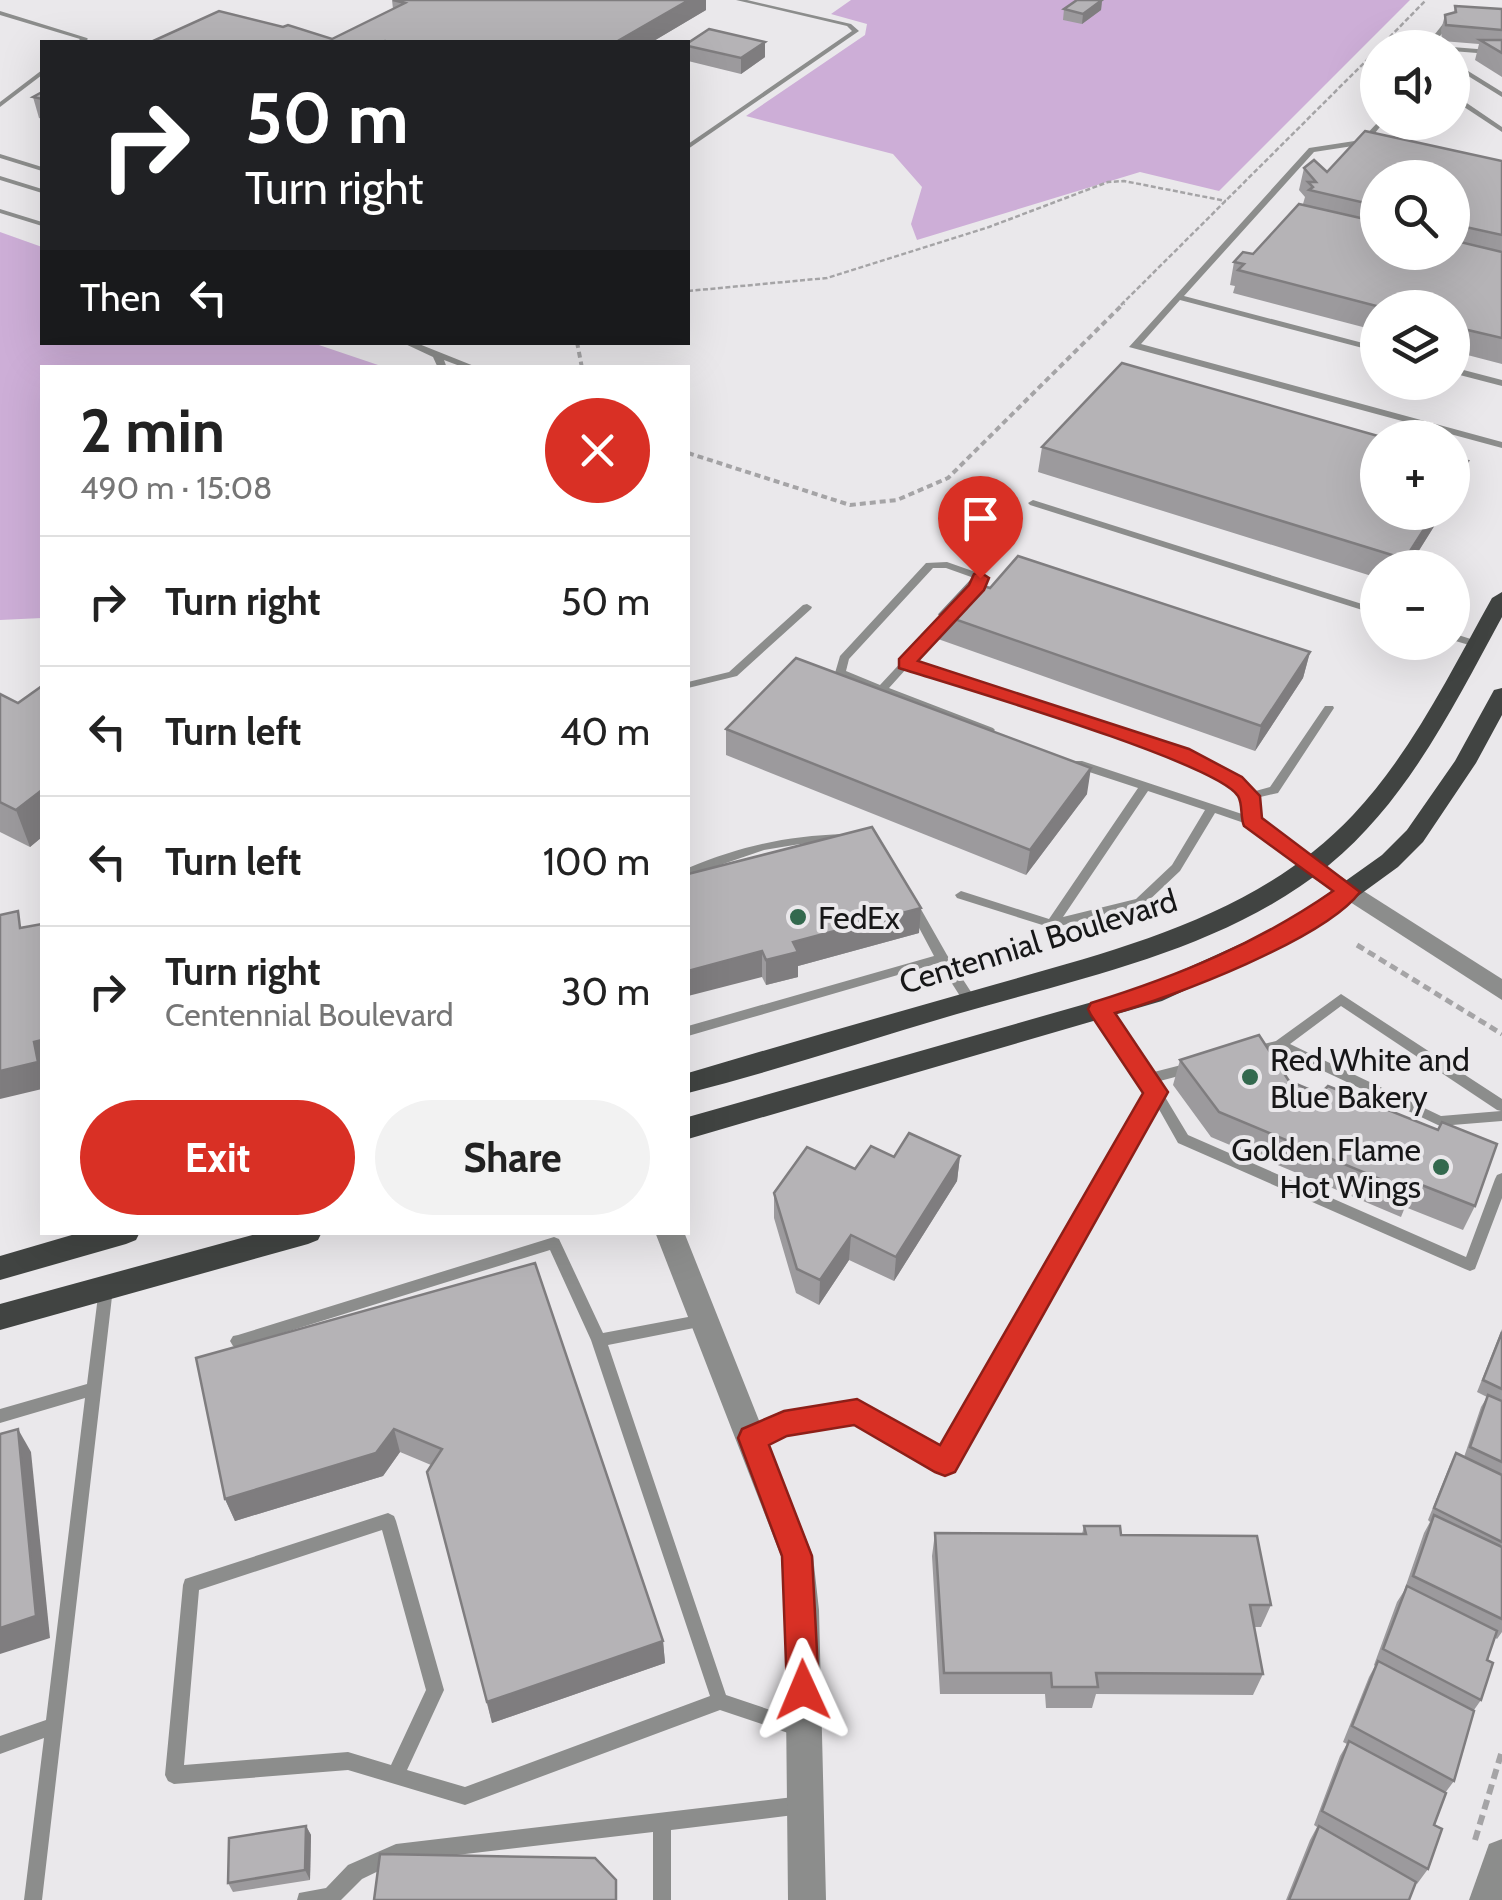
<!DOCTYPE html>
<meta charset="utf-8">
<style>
body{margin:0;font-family:Cabin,sans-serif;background:#f2f2f2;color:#222;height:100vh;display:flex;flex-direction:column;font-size:38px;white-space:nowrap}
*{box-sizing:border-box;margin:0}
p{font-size:32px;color:#767676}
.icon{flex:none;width:55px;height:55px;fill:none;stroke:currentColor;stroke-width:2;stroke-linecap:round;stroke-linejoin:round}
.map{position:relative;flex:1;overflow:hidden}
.sheet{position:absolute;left:40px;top:365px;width:650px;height:870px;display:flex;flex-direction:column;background:#fff;border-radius:0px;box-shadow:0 10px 40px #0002}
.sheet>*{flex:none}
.banner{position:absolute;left:40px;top:40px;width:650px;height:305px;border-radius:0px;box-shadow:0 10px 40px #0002;background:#202124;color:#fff;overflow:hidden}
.controls{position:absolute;left:1360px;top:30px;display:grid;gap:20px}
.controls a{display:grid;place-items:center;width:110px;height:110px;border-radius:50%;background:#fff;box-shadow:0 10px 40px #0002;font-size:50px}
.pin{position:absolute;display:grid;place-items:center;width:85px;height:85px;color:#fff;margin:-102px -42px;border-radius:50% 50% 50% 0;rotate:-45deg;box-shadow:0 0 10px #0007}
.pin .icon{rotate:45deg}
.me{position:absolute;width:110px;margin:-55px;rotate:359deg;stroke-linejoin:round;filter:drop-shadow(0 0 8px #0008)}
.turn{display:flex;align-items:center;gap:35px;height:210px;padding:0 40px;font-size:45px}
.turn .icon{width:130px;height:130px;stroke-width:2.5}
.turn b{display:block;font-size:70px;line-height:85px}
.then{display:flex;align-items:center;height:95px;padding:0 40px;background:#0003;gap:20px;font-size:38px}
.round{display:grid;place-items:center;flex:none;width:105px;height:105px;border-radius:52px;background:#f2f2f2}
.head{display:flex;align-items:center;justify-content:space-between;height:170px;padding:0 40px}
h1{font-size:60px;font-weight:800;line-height:75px}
.action{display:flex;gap:20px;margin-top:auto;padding:20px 40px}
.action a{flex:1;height:115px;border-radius:60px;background:#d93025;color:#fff;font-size:40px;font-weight:800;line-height:115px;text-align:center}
.action a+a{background:#f2f2f2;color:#222}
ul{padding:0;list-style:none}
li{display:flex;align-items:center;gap:30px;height:130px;padding:0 40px;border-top:2px solid #e0e0e0}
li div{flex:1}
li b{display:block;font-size:38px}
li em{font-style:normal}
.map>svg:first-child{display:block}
.green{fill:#cdaed7}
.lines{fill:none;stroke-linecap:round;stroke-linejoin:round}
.path-far3{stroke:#a5a4a6;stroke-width:2.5;stroke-dasharray:5 2.5;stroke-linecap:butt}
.path-far2{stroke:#a5a4a6;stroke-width:4;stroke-dasharray:6 4;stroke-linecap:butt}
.path-far1{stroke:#a5a4a6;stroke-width:5;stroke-dasharray:8 5;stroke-linecap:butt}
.path{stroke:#a5a4a6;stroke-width:6;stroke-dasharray:10 6;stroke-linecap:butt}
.service{fill:#8c8d8c;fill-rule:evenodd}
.minor{fill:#8c8d8c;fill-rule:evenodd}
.primary{fill:#414442;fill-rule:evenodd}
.wall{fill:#9c9a9d;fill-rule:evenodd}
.shaded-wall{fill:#7f7d7f}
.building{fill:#b5b3b6;stroke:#7f7d7f;stroke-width:2.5}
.route{fill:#d93025;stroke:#8d1f18;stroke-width:2.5}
.poi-dot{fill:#33694e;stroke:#eae8eb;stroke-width:4}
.labels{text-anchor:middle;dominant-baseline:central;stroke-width:8;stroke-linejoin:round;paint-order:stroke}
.poi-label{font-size:32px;fill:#171718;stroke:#eae8eb;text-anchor:start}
.street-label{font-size:32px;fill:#171718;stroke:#eae8eb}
</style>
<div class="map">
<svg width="1502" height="1900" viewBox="0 0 1502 1900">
<rect width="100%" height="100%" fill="#eae8eb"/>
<g class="green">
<polygon points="851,0 1410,0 1219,191 1140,172 917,240 911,224 922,187 893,154 746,116 865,35 867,24 831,14"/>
<polygon points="0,232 42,247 42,342 313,343 384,367 42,368 42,618 0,620"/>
</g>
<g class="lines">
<g class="path-far3">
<polyline points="1379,48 1426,0"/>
<polyline points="688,291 827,278 989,227 1108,182 1124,181 1226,201"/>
<polyline points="1121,305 1378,49"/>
</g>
<g class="path-far2">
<polyline points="577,342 582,368"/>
<polyline points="688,453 850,505 897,500 948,478 1124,303"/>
</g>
<polyline class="path-far1" points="1357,945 1502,1034"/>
<polyline class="path" points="1475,1840 1502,1751"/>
<g class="service">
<polygon points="736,0 747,0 851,24 859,31 688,149 688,144 852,31 847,26"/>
<polygon points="0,11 87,38 88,39 84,42 77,42 80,39 0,15"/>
<polygon points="1450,15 1455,16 1431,48 1424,48"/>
<polygon points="1452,47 1502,51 1502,55 1452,51 1452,48 1450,48"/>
<polygon points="1452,61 1502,92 1502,97 1452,66"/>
<polygon points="42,70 42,75 0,107 0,102"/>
<polygon points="1452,93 1502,127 1502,132 1452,99"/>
<polygon points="1378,122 1384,122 1366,144 1314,152 1184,296 1378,347 1378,352 1180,300 1141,344 1502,442 1502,448 1129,347 1309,148 1361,140"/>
<polygon points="0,154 42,167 42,171 0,158"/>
<polygon points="0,176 42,189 42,193 0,180"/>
<polygon points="0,209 42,222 42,226 0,213"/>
<polygon points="401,342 414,342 479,368 465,368 444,360 447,368 438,368 433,357"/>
<polygon points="1452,367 1502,380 1502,386 1452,373"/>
<polygon points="1033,500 1378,609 1378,615 1030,505 1028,503"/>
<path d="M947 562 984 575 985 577 974 597H966L965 595 974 578 946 568H933L849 659 846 671 880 685 945 615H953V619L912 663 1186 751 1239 778 1252 792 1270 787 1325 706H1333L1334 708 1278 793 1256 798 1257 819 1314 862 1316 865 1314 868H1306L1247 824 1215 813 1180 871 1144 905 1052 928 957 898 955 895 961 891 1049 919 1138 788 1074 767 1072 764 1074 761H1082L1245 815 1244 797 1231 784 1178 757 907 668 889 688 993 728 995 730 993 732H985L836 675 835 673 840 656 926 563ZM1148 791 1205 810 1172 865 1136 899 1063 917Z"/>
<polygon points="807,604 812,607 811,609 737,676 688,688 688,682 729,672 803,605"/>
<polygon points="1452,633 1480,642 1481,644 1476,647 1452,640"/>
<path d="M844 834 848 835 850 838 848 841 800 844 764 850 688 876V868C741 846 786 836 844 834Z"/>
<polygon points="914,903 918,904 947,955 975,998 976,1001 975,1004 965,1004 939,963 688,1036 688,1026 934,956 908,907"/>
<path d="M1341 994 1502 1099V1121L1440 1126 1279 1050 1256 1056 1251 1055 1249 1051 1251 1047 1276 1041ZM1341 1006 1497 1110 1501 1111 1441 1116 1290 1044Z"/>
<polygon points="1099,1004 1104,1006 1150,1073 1193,1062 1198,1063 1200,1067 1198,1071 1156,1082 1188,1135 1466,1257 1495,1179 1497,1175 1502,1173 1502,1198 1475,1269 1470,1271 1465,1269 1178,1143 1156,1104 951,1467 945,1469 939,1467 855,1419 785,1431 753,1446 747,1444 745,1439 747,1434 783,1417 857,1405 942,1452 1149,1092 1094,1012 1093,1009 1094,1006"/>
<path d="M554 1237 559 1239 603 1333 704 1314 709 1315 711 1320 709 1325 704 1326 608 1345 726 1695 806 1722 809 1728 806 1734 800 1737 720 1710 465 1805 348 1770 174 1784 168 1781 165 1775 183 1585 185 1579 388 1513 394 1516 396 1521 444 1690 407 1770 465 1787 710 1696 591 1340 550 1250 238 1347 233 1346 230 1341 233 1336 238 1335ZM382 1530 426 1690 391 1765 348 1752 184 1765 199 1590Z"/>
<polygon points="106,1282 111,1284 113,1288 42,1900 24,1900 44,1738 0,1754 0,1736 46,1720 85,1398 0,1423 0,1409 87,1384 99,1288 101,1284"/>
<polygon points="802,1796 808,1799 811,1805 808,1811 802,1814 671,1830 671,1900 653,1900 653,1832 397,1862 362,1879 341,1900 297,1900 299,1893 326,1888 348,1865 396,1844"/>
</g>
<g class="minor">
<polygon points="1310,857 1502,979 1502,1000 1302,871 1298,865"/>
<polygon points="655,1232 684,1232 813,1556 819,1610 826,1900 788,1900 785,1610 781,1556"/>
<polygon points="1502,1839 1502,1900 1469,1900 1489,1844"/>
</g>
<g class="primary">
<path d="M1502 592V617C1454 705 1408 800 1329 865 1224 950 1084 977 957 1014 868 1040 778 1070 688 1093V1073C782 1045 877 1018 972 991 1106 952 1253 921 1353 815 1412 752 1450 673 1492 598Z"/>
<polygon points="1502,688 1502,715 1476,763 1423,842 1398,867 1303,936 1162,1001 688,1139 688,1117 1145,987 1285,924 1382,855 1407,830 1455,761 1494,690"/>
<polygon points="82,1232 140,1232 136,1240 126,1244 0,1280 0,1256"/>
<polygon points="263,1232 322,1232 318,1240 308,1244 0,1330 0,1304"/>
</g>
</g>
<g class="wall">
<polygon points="392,0 706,10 652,42 151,42 332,39 393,9"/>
<polygon points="1102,0 1101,10 1082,24 1063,20 1064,9"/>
<polygon points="1455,6 1502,9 1502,77 1475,60 1479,44 1442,41 1441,30 1445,15 1454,13"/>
<polygon points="765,42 765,57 741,74 688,61 688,43"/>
<polygon points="42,92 42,119 39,118 33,97"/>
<path d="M1502 161V364L1452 351V308H1378V331L1233 293 1235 286 1230 285 1234 262 1253 254 1303 204 1305 197 1299 190 1304 168 1327 172ZM1378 178H1452V252H1378Z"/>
<polygon points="1042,447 1443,512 1408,568 1378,568 1378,578 1038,472"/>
<polygon points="990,588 1310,652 1303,678 1255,751 938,639 940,614"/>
<polygon points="42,686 42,837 30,847 0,832 0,694 18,703"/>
<polygon points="726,729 1087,794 1026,875 726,755"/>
<polygon points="688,874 919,933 798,966 798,977 766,985 762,977"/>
<polygon points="1180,1060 1289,1081 1475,1206 1463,1230 1405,1207 1401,1217 1211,1137 1173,1085"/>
<polygon points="960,1156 957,1181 894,1281 849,1260 819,1305 796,1293 774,1218 774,1193 894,1157"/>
<polygon points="535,1263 663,1641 665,1663 492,1723 427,1472 431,1465 400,1452 383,1476 235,1521 225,1499"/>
<polygon points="1502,1329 1502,1632 1497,1639 1494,1637 1487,1660 1481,1700 1474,1710 1454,1781 1445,1793 1434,1825 1428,1869 1417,1884 1416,1883 1409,1900 1286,1900 1310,1840 1317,1827 1314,1825 1340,1756 1347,1744 1343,1742 1369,1677 1375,1666 1374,1665 1397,1602 1404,1591 1424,1533 1430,1522 1428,1520 1450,1465 1456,1453 1464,1457 1481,1407 1487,1397 1477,1392"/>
<polygon points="1084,1526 1121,1535 1271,1605 1261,1627 1254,1627 1263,1674 1253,1695 1096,1694 1092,1708 1046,1708 1045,1694 940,1694 932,1556 935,1533 1082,1534"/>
<polygon points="306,1826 311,1835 310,1880 233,1892 228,1883"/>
</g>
<g class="shaded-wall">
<polygon points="689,0 706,0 706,10 652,42 616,42"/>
<polygon points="1102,0 1101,10 1082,24 1083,14"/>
<polygon points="765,42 765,57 741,74 741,58"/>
<polygon points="1459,328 1453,351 1452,343 1455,333"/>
<polygon points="1468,461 1460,486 1452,498 1452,485"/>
<polygon points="1435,512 1443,512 1408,568 1402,568 1405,559"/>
<polygon points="1310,652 1303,678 1255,751 1261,726"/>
<polygon points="1091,768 1087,794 1026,875 1030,850"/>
<polygon points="42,790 42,837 30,847 16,810"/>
<polygon points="921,908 919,933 798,966 798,977 766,985 766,960 793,942"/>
<polygon points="762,951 762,977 688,996 688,971"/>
<polygon points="42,1040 42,1089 0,1099 0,1071 34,1042"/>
<polygon points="960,1156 957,1181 894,1281 896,1257"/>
<polygon points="851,1235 849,1260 819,1305 820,1280"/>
<polygon points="18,1429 31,1452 50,1638 0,1654 0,1628"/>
<polygon points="394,1429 400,1452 383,1476 235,1521 225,1499"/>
<polygon points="663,1641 665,1663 492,1723 487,1702"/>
<polygon points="306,1826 311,1835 310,1880 305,1870"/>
</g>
<g class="building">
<polygon points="393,0 689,0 616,42 392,42 385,41 382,42 151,42 219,11 283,27 288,25 332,39 405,3"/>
<polygon points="1077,0 1102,0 1083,14 1064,9"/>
<polygon points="1455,6 1502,9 1502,30 1446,25 1445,15 1456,12"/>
<polygon points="709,29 765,42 741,58 688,46 688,43"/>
<polygon points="1480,40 1502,40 1502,53"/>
<polygon points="42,92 42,99 33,97"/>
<polygon points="1365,131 1502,161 1502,235 1452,224 1452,178 1378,178 1378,206 1309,190 1313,187 1308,182 1316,182 1304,168 1314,160 1327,172"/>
<polygon points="1299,204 1378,222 1378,252 1452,252 1452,240 1502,252 1502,338 1459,328 1455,333 1452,332 1452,308 1384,308 1238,270 1244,264 1234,262 1243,252 1253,254"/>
<polygon points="1122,363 1385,438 1378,438 1378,512 1435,512 1405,559 1042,447"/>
<polygon points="1452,457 1468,461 1452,485"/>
<polygon points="1018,556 1310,652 1261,726 940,614 970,582 990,588"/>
<polygon points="796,658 1091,768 1030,850 726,729"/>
<polygon points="42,686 42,790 16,810 0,802 0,694 18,703"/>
<polygon points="872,827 921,908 793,942 798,952 766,960 762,951 688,971 688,874"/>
<polygon points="18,911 20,928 42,924 42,1040 34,1042 38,1062 0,1071 0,915"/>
<polygon points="1259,1035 1289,1081 1320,1094 1328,1086 1438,1130 1442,1122 1497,1144 1475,1206 1414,1182 1411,1192 1219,1112 1180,1060"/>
<polygon points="909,1133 960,1156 896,1257 851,1235 820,1280 797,1269 774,1193 807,1147 855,1169 871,1146 894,1157"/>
<polygon points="535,1263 663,1641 487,1702 427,1472 442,1449 394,1429 376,1453 225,1499 196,1358"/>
<polygon points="1502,1332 1502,1389 1483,1380"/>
<polygon points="1488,1395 1502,1401 1502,1462 1470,1447"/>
<polygon points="18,1429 36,1616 0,1628 0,1434"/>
<polygon points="1456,1453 1502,1475 1502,1542 1434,1508"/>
<polygon points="1434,1515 1502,1547 1502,1619 1413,1576"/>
<polygon points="1084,1526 1120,1526 1121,1535 1257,1536 1271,1605 1250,1605 1263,1674 1096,1673 1098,1687 1052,1687 1051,1673 944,1673 935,1533 1086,1534"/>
<polygon points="1407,1586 1497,1631 1487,1660 1493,1663 1481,1700 1383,1649"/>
<polygon points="1378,1661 1474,1711 1454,1781 1352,1726"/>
<polygon points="1349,1741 1446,1793 1434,1825 1442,1829 1428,1869 1322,1811"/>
<polygon points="306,1826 305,1870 228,1883 229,1838"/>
<polygon points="1319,1826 1416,1882 1409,1900 1289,1900"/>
<polygon points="380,1854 595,1858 616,1880 616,1900 374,1900"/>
</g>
<path class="route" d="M980 572 989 578 984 590 918 661 1189 749 1242 777 1260 796 1262 818 1360 892C1325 939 1173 997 1115 1013L1168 1092 955 1472 945 1476 935 1472 854 1425 787 1436 769 1445 812 1556 819 1690 814 1701 803 1705 792 1701 787 1690 782 1556 738 1438 742 1429 784 1411 857 1399 940 1445 1143 1093 1091 1015 1088 1009 1091 1003C1178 976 1258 943 1333 891L1244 826C1240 817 1243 804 1238 796 1216 762 952 685 899 668V659L969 585 974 574Z"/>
<g class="poi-dot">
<circle cx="798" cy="917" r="10"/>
<circle cx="1250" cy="1077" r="10"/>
<circle cx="1441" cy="1167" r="10"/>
</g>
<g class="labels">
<g class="poi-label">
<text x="818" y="917">FedEx</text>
<text x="1270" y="1059">Red White and<tspan x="1270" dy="37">Blue Bakery</tspan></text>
<text x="1421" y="1149" text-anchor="end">Golden Flame<tspan x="1421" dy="37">Hot Wings</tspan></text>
</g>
<g class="street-label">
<text transform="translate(1038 941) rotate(-17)">Centennial Boulevard</text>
</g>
</g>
</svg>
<div class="controls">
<a><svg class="icon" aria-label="sound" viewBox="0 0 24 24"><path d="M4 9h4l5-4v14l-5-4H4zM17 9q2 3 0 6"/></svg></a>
<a><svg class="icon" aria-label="search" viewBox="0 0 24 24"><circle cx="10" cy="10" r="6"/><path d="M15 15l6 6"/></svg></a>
<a><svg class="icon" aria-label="layers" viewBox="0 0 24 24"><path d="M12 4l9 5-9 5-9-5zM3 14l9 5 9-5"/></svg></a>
<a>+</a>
<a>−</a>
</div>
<div class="pin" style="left:980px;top:578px;background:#d93025"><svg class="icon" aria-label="arrive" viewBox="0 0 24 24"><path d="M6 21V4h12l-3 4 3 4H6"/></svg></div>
<svg class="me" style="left:803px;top:1690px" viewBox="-20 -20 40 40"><path d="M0-17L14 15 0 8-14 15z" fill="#d93025" stroke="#fff" stroke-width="4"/></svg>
<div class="banner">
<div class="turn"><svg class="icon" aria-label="right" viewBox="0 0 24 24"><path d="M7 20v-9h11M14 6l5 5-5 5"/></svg><div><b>50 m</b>Turn right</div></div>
<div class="then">Then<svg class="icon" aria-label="left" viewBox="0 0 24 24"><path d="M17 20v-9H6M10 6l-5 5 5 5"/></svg></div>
</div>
<section class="sheet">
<div class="head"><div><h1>2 min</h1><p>490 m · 15:08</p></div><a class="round" style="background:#d93025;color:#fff"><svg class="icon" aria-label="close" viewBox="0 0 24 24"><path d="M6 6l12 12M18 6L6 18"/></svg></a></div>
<ul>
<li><svg class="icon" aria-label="right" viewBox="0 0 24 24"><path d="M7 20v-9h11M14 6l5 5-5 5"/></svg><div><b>Turn right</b></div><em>50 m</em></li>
<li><svg class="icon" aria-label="left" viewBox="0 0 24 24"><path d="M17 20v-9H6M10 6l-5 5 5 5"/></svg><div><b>Turn left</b></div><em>40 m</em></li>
<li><svg class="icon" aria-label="left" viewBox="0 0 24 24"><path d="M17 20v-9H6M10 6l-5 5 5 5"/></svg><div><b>Turn left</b></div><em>100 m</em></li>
<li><svg class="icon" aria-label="right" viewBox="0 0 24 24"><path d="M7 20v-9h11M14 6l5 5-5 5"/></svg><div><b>Turn right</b><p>Centennial Boulevard</p></div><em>30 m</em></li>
</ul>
<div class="action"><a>Exit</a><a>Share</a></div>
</section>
</div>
